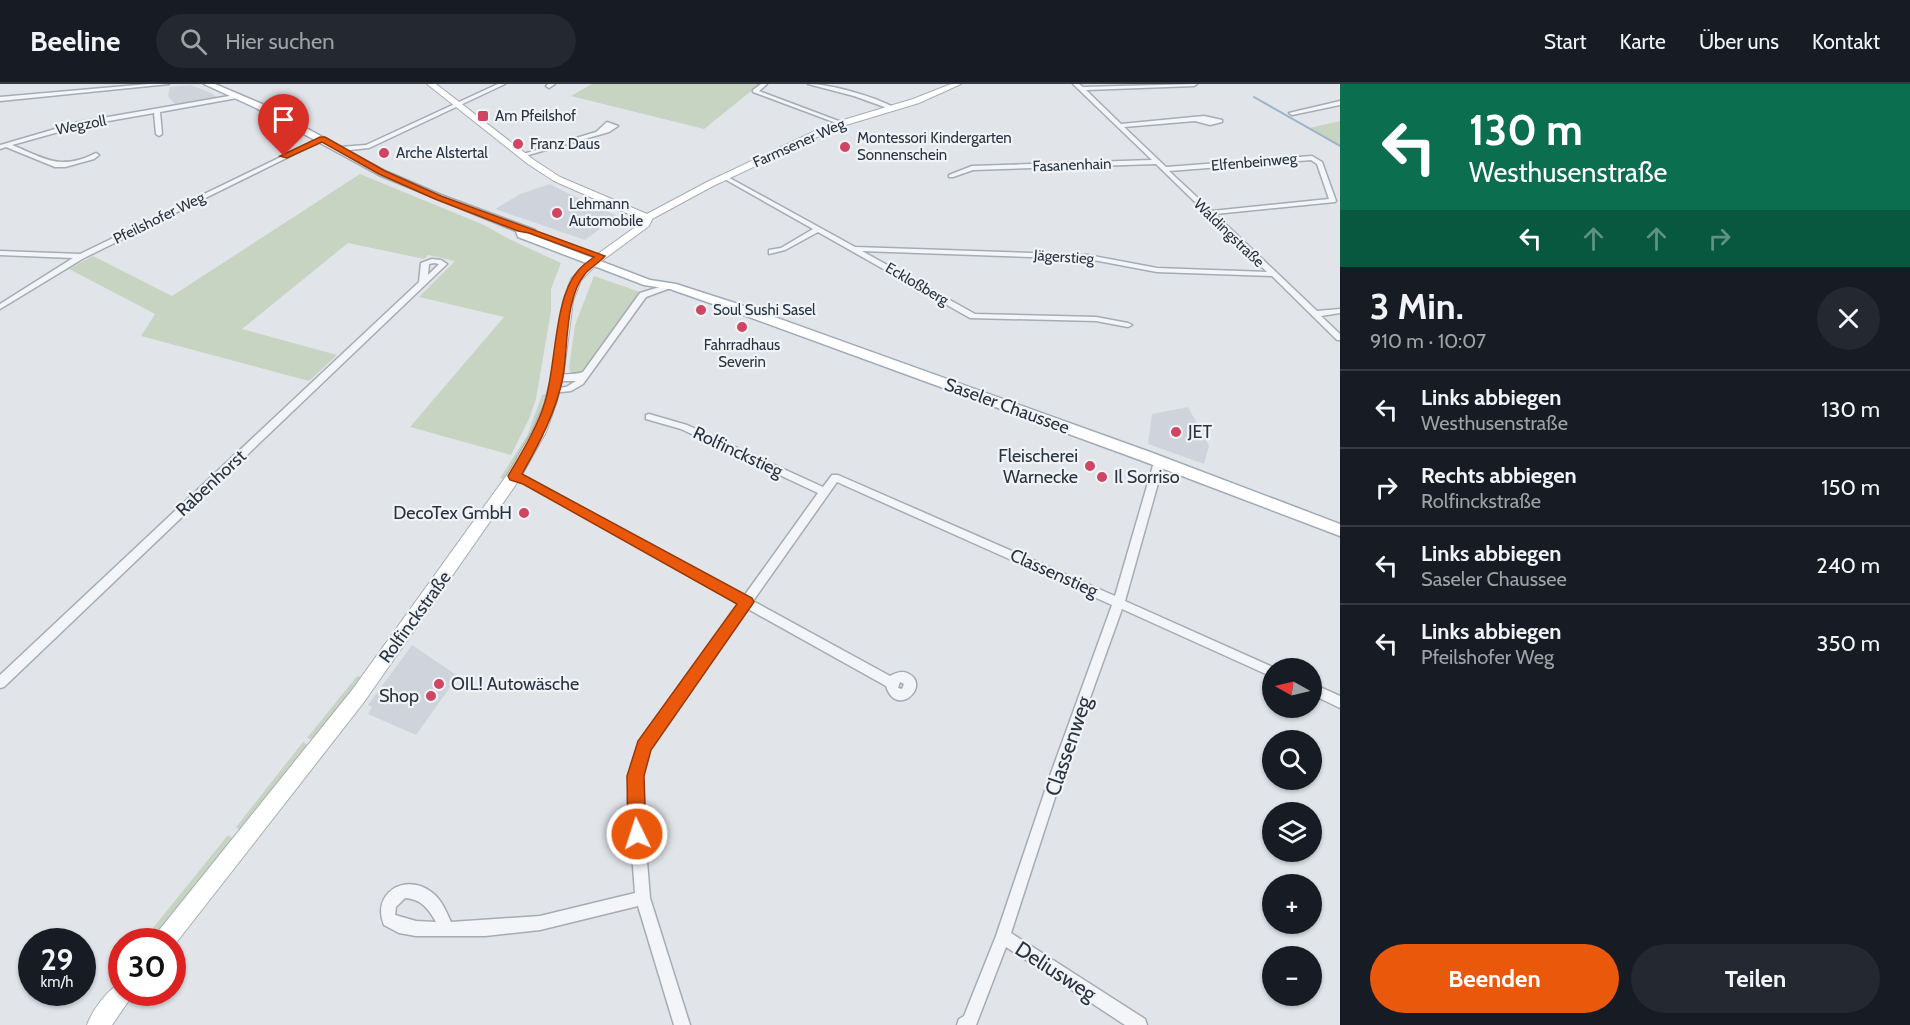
<!DOCTYPE html>
<html lang="de">
<meta charset="utf-8">
<style>
body{margin:0;font-family:Cabin,sans-serif;background:#242831;color:#f1f3f6;height:100vh;display:flex;flex-direction:column;font-size:22px;white-space:nowrap}
*{box-sizing:border-box;margin:0}
p{font-size:20px;color:#9ea1a6}
.icon{flex:none;width:33px;height:33px;fill:none;stroke:currentColor;stroke-width:2;stroke-linecap:round;stroke-linejoin:round}
.map{position:relative;flex:1;overflow:hidden}
.drawer{display:flex;flex-direction:column;background:#171b24;width:570px}
.drawer>*{flex:none}
.hud{background:#0b6e4f;color:#fff;overflow:hidden}
.needle{width:39px;rotate:278deg}
.tools{position:absolute;left:1262px;top:574px;display:grid;gap:12px}
.tools a{display:grid;place-items:center;width:60px;height:60px;border-radius:50%;background:#171b24;box-shadow:0 2px 4px #0004;font-size:30px}
.speed{position:absolute;left:18px;top:844px;display:flex;gap:12px;font-size:30px;font-weight:700;text-align:center}
.speed>*{display:grid;place-content:center;width:78px;height:78px;border-radius:50%;background:#171b24;box-shadow:0 2px 4px #0004;line-height:1}
.speed small{font-size:15px;font-weight:400}
.speed .limit{border:9px solid #d22;background:#fff;color:#111}
.pin{position:absolute;display:grid;place-items:center;width:51px;height:51px;color:#fff;margin:-62px -26px;border-radius:50% 50% 50% 0;rotate:-45deg;box-shadow:0 0 6px #0007}
.pin .icon{rotate:45deg}
.me{position:absolute;width:66px;margin:-33px;rotate:356deg;stroke-linejoin:round;filter:drop-shadow(0 0 4px #0008)}
.turn{display:flex;align-items:center;gap:21px;height:126px;padding:0 30px;font-size:27px}
.turn .icon{width:78px;height:78px;stroke-width:2.5}
.turn b{display:block;font-size:42px;line-height:51px}
.lanes{display:flex;align-items:center;height:57px;padding:0 30px;background:#0003;justify-content:center;gap:30px;direction:ltr}
.lanes .off{opacity:.35}
.round{display:grid;place-items:center;flex:none;width:63px;height:63px;border-radius:32px;background:#242831}
.head{display:flex;align-items:center;justify-content:space-between;height:102px;padding:0 30px}
h1{font-size:36px;font-weight:800;line-height:45px}
.action{display:flex;gap:12px;margin-top:auto;padding:12px 30px}
.action a{flex:1;height:69px;border-radius:36px;background:#ea580c;color:#fff;font-size:24px;font-weight:800;line-height:69px;text-align:center}
.action a+a{background:#242831;color:#f1f3f6}
ul{padding:0;list-style:none}
li{display:flex;align-items:center;gap:18px;height:78px;padding:0 30px;border-top:2px solid #363941}
li div{flex:1}
li b{display:block;font-size:22px}
li em{font-style:normal}
header{display:flex;align-items:center;gap:36px;box-sizing:border-box;height:84px;padding:0 30px;background:#171b24;border-bottom:2px solid #363941}
header strong{font-size:28px}
nav{display:flex;gap:33px;margin-inline-start:auto;font-size:21px}
.search{width:420px;height:54px;background:#242831;display:flex;align-items:center;gap:15px;box-sizing:border-box;padding:0 21px;border-radius:33px;color:#9ea1a6;font-size:22px}
main{display:flex;flex:1;min-height:0}
.map>svg:first-child{display:block}
.built{fill:#cfd4dc}
.green{fill:#c7d4c2}
.lines{fill:none;stroke-linecap:round;stroke-linejoin:round}
.stream{stroke:#9cb4ca;stroke-width:2}
.street-casing{stroke:#a6acb4;stroke-width:3}
.secondary-casing{stroke:#a6acb4;stroke-width:2}
.primary-casing{stroke:#a0aab6;stroke-width:3}
.street{fill:#f4f5f8;fill-rule:evenodd}
.secondary{fill:#fff;fill-rule:evenodd}
.primary{fill:#fff;fill-rule:evenodd}
.route{fill:#ea580c;stroke:#983908;stroke-width:1.5}
.poi-dot{fill:#d04561;stroke:#f0f4f7;stroke-width:2}
.labels{text-anchor:middle;dominant-baseline:central;stroke-width:4.5;stroke-linejoin:round;paint-order:stroke}
.far-poi-label{font-size:15px;fill:#293342;stroke:#f0f4f7;text-anchor:start}
.far-street-label{font-size:15px;fill:#293342;stroke:#f0f4f7}
.street-label{font-size:18px;fill:#293342;stroke:#f0f4f7}
.poi-label{font-size:18px;fill:#293342;stroke:#f0f4f7;text-anchor:start}
.near-street-label{font-size:21px;fill:#293342;stroke:#f0f4f7}
</style>
<header>
<strong>Beeline</strong>
<div class="search"><svg class="icon" aria-label="search" viewBox="0 0 24 24"><circle cx="10" cy="10" r="6"/><path d="M15 15l6 6"/></svg>Hier suchen</div>
<nav><a>Start</a><a>Karte</a><a>Über uns</a><a>Kontakt</a></nav>
</header>
<main>
<div class="map">
<svg width="1340" height="941" viewBox="0 0 1340 941">
<rect width="100%" height="100%" fill="#e1e5ea"/>
<g class="built">
<polygon points="191,1 211,9 221,16 177,23 168,12 170,3"/>
<polygon points="550,100 561,106 617,132 585,156 495,125 520,110"/>
<polygon points="1188,323 1209,362 1204,380 1148,360 1152,330"/>
<polygon points="412,561 458,592 416,651 368,630 372,623 368,621"/>
</g>
<g class="green">
<polygon points="592,0 760,0 704,45 571,12"/>
<polygon points="1340,37 1340,62 1309,44"/>
<polygon points="360,90 484,141 511,156 561,179 551,205 551,227 536,315 529,335 511,371 410,343 504,233 419,213 455,177 428,171 424,175 348,159 242,245 337,271 309,297 141,252 155,230 69,185 93,172 172,212"/>
<polygon points="594,192 640,208 585,283 579,290 572,291 569,284 575,241"/>
<polygon points="546,310 530,352 505,395 500,394 527,352 542,311"/>
<polygon points="357,592 362,593 315,656 307,654"/>
<polygon points="303,658 308,661 308,664 243,747 236,743"/>
<polygon points="228,751 235,756 159,848 153,844"/>
</g>
<g class="lines">
<polyline class="stream" points="1254,13 1340,62"/>
<defs>
<g id="street">
<polygon points="149,0 169,0 0,17 0,13"/>
<polygon points="498,0 505,0 369,64 340,67 337,65 340,63 366,61"/>
<polygon points="548,0 555,0 549,4 546,2"/>
<polygon points="761,0 767,0 759,7 844,39 839,40 753,8 753,6"/>
<path d="M808 0C831 0 876 13 895 24L890 25 854 12Z"/>
<path d="M1073 0H1079L1083 3 1197 0 1194 2 1086 6 1121 40 1204 32 1222 36V38L1210 41 1195 37 1124 43 1166 83 1312 72 1322 78 1336 117 1335 118 1215 130 1317 227 1340 225V229L1321 232 1340 250V256H1337L1272 192 1157 188 1088 175 862 167 975 230 1096 233 1128 239 1132 241 1128 243 1096 237 970 234 818 148 785 166 769 170V166L781 164 813 145 721 93 726 92 855 163 1088 171 1157 184 1267 188 1156 80 973 86 953 93H949V91L972 82 1152 76ZM1311 76 1317 80 1329 115 1212 127 1169 87Z"/>
<path d="M235 11 237 14 160 28 162 50 159 52 156 50 154 29 80 42 12 61C46 75 60 87 96 69L99 71 94 75 65 83H55L6 63 0 65V61L4 60 79 38Z"/>
<polygon points="1340,17 1340,21 1292,31 1289,29"/>
<polygon points="607,38 618,42 609,48 525,72 520,71 596,48"/>
<polygon points="320,54 325,55 84,174 0,225 0,220 73,174 0,171 0,167 80,170"/>
<path d="M432 175 441 176 447 180 4 603 0 604V591L419 198 421 179ZM434 179 439 180 428 191 429 180Z"/>
<path d="M669 200 676 202 646 213 583 300 571 307 551 309V305L566 303 576 297H557L553 294C560 288 573 292 583 288L640 209Z"/>
<path d="M649 330 687 341 823 403 832 391H838L1115 512 1154 378 1159 375 1162 376 1164 378 1125 517 1277 585H1272V592L1268 591 1122 525 1063 689 1011 849 1145 935 1147 941H1125L1006 863 976 941H957L959 935 964 932 996 852 1051 689 1112 521 837 398 753 517 890 592C896 589 902 586 909 590 931 602 896 635 886 602L748 525 649 666 641 692 642 716 650 814 690 941H674L638 822 540 846 485 852H416L399 849 384 841C371 810 404 789 430 807 441 814 446 827 451 838L540 832 635 809 628 716 629 692 638 663 739 520 524 399 511 394 509 392 514 389 530 395 744 512 818 409 681 345 646 335V331ZM900 598 904 600 902 605 898 604ZM405 814C421 815 428 824 436 838L416 837 395 831 396 823Z"/>
<polygon points="1311,599 1340,612 1340,624 1311,610"/>
</g>
<g id="secondary">
<polygon points="427,0 436,0 534,76 560,93 647,130 707,98 830,40 913,15 951,0 961,0 919,19 836,44 713,102 652,135 649,142 596,181 581,196 573,217 563,294 556,320 546,348 519,396 364,618 172,864 172,858 153,858 156,850 352,606 509,388 532,348 544,320 551,294 563,217 571,195 588,177 641,139 633,137 638,134 554,97 528,80"/>
<path d="M122 899V909H134L112 941H87C92 927 108 904 122 899Z"/>
</g>
<polygon id="primary" points="204,0 215,0 262,20 385,87 441,111 535,146 527,149 650,196 676,200 738,220 1150,368 1340,440 1340,452 1140,376 730,226 670,205 644,201 518,153 516,147 379,91 256,24"/>
</defs>
<use href="#street" class="street-casing"/>
<use href="#secondary" class="secondary-casing"/>
<use href="#primary" class="primary-casing"/>
<use href="#street" class="street"/>
<use href="#secondary" class="secondary"/>
<use href="#primary" class="primary"/>
</g>
<path class="route" d="M320 53H325L385 87 441 112 605 172C599 179 591 183 585 190 565 213 568 264 563 293 556 328 539 360 522 390L752 514 754 518 651 666 644 692 646 750 644 756 637 758 631 756 628 750 627 692 638 657 737 520 523 400 510 396 508 392C522 368 537 344 545 318 556 282 554 215 577 188 581 182 589 177 594 173L529 149 518 147 435 115 379 90 322 58 287 74 280 72Z"/>
<g class="poi-dot">
<rect x="477" y="26" width="12" height="12" rx="3"/>
<circle cx="518" cy="60" r="6"/>
<circle cx="845" cy="63" r="6"/>
<circle cx="384" cy="69" r="6"/>
<circle cx="557" cy="129" r="6"/>
<circle cx="701" cy="226" r="6"/>
<circle cx="742" cy="243" r="6"/>
<circle cx="1176" cy="348" r="6"/>
<circle cx="1090" cy="382" r="6"/>
<circle cx="1102" cy="393" r="6"/>
<circle cx="524" cy="429" r="6"/>
<circle cx="439" cy="600" r="6"/>
<circle cx="431" cy="612" r="6"/>
</g>
<g class="labels">
<g class="far-poi-label">
<text x="495" y="32">Am Pfeilshof</text>
<text x="857" y="54">Montessori Kindergarten<tspan x="857" dy="17">Sonnenschein</tspan></text>
<text x="530" y="60">Franz Daus</text>
<text x="396" y="69">Arche Alstertal</text>
<text x="569" y="120">Lehmann<tspan x="569" dy="17">Automobile</tspan></text>
<text x="713" y="226">Soul Sushi Sasel</text>
<text x="742" y="261" text-anchor="middle">Fahrradhaus<tspan x="742" dy="17">Severin</tspan></text>
</g>
<g class="far-street-label">
<text transform="translate(81 41) rotate(-11)">Wegzoll</text>
<text transform="translate(799 59) rotate(-24)">Farmsener Weg</text>
<text transform="translate(1254 78) rotate(-5)">Elfenbeinweg</text>
<text transform="translate(1072 81) rotate(-2)">Fasanenhain</text>
<text transform="translate(159 134) rotate(-26)">Pfeilshofer Weg</text>
<text transform="translate(1229 149) rotate(44)">Waldingstraße</text>
<text transform="translate(1064 173) rotate(4)">Jägerstieg</text>
<text transform="translate(917 200) rotate(30)">Eckloßberg</text>
</g>
<g class="street-label">
<text transform="translate(1007 322) rotate(20)">Saseler Chaussee</text>
<text transform="translate(738 368) rotate(25)">Rolfinckstieg</text>
<text transform="translate(211 399) rotate(-43)">Rabenhorst</text>
<text transform="translate(1054 489) rotate(24)">Classenstieg</text>
<text transform="translate(415 533) rotate(-54)">Rolfinckstraße</text>
</g>
<g class="poi-label">
<text x="1188" y="348">JET</text>
<text x="1078" y="372" text-anchor="end">Fleischerei<tspan x="1078" dy="21">Warnecke</tspan></text>
<text x="1114" y="393">Il Sorriso</text>
<text x="512" y="429" text-anchor="end">DecoTex GmbH</text>
<text x="451" y="600">OIL! Autowäsche</text>
<text x="419" y="612" text-anchor="end">Shop</text>
</g>
<g class="near-street-label">
<text transform="translate(1068 662) rotate(-71)">Classenweg</text>
<text transform="translate(1056 887) rotate(33)">Deliusweg</text>
</g>
</g>
</svg>
<div class="tools">
<a><svg class="needle" viewBox="-14 -14 28 28"><path d="M0-13l5 13h-10z" fill="#e53935"/><path d="M0 13l5-13h-10z" fill="#9ea1a6"/></svg></a>
<a><svg class="icon" aria-label="search" viewBox="0 0 24 24"><circle cx="10" cy="10" r="6"/><path d="M15 15l6 6"/></svg></a>
<a><svg class="icon" aria-label="layers" viewBox="0 0 24 24"><path d="M12 4l9 5-9 5-9-5zM3 14l9 5 9-5"/></svg></a>
<a>+</a>
<a>−</a>
</div>
<div class="speed"><div>29<small>km/h</small></div><div class="limit">30</div></div>
<div class="pin" style="left:284px;top:72px;background:#d93025"><svg class="icon" aria-label="arrive" viewBox="0 0 24 24"><path d="M6 21V4h12l-3 4 3 4H6"/></svg></div>
<svg class="me" style="left:637px;top:750px" viewBox="-20 -20 40 40"><circle r="17" fill="#ea580c" stroke="#fff" stroke-width="3"/><path d="M0-11L8 9 0 5-8 9z" fill="#fff"/></svg>
</div>
<section class="drawer">
<div class="hud">
<div class="turn"><svg class="icon" aria-label="left" viewBox="0 0 24 24"><path d="M17 20v-9H6M10 6l-5 5 5 5"/></svg><div><b>130 m</b>Westhusenstraße</div></div>
<div class="lanes"><svg class="icon" aria-label="left" viewBox="0 0 24 24"><path d="M17 20v-9H6M10 6l-5 5 5 5"/></svg><svg class="icon off" aria-label="ahead" viewBox="0 0 24 24"><path d="M12 20V5M6 11l6-6 6 6"/></svg><svg class="icon off" aria-label="ahead" viewBox="0 0 24 24"><path d="M12 20V5M6 11l6-6 6 6"/></svg><svg class="icon off" aria-label="right" viewBox="0 0 24 24"><path d="M7 20v-9h11M14 6l5 5-5 5"/></svg></div>
</div>
<div class="head"><div><h1>3 Min.</h1><p>910 m · 10:07</p></div><a class="round"><svg class="icon" aria-label="close" viewBox="0 0 24 24"><path d="M6 6l12 12M18 6L6 18"/></svg></a></div>
<ul>
<li><svg class="icon" aria-label="left" viewBox="0 0 24 24"><path d="M17 20v-9H6M10 6l-5 5 5 5"/></svg><div><b>Links abbiegen</b><p>Westhusenstraße</p></div><em>130 m</em></li>
<li><svg class="icon" aria-label="right" viewBox="0 0 24 24"><path d="M7 20v-9h11M14 6l5 5-5 5"/></svg><div><b>Rechts abbiegen</b><p>Rolfinckstraße</p></div><em>150 m</em></li>
<li><svg class="icon" aria-label="left" viewBox="0 0 24 24"><path d="M17 20v-9H6M10 6l-5 5 5 5"/></svg><div><b>Links abbiegen</b><p>Saseler Chaussee</p></div><em>240 m</em></li>
<li><svg class="icon" aria-label="left" viewBox="0 0 24 24"><path d="M17 20v-9H6M10 6l-5 5 5 5"/></svg><div><b>Links abbiegen</b><p>Pfeilshofer Weg</p></div><em>350 m</em></li>
</ul>
<div class="action"><a>Beenden</a><a>Teilen</a></div>
</section>
</main>
